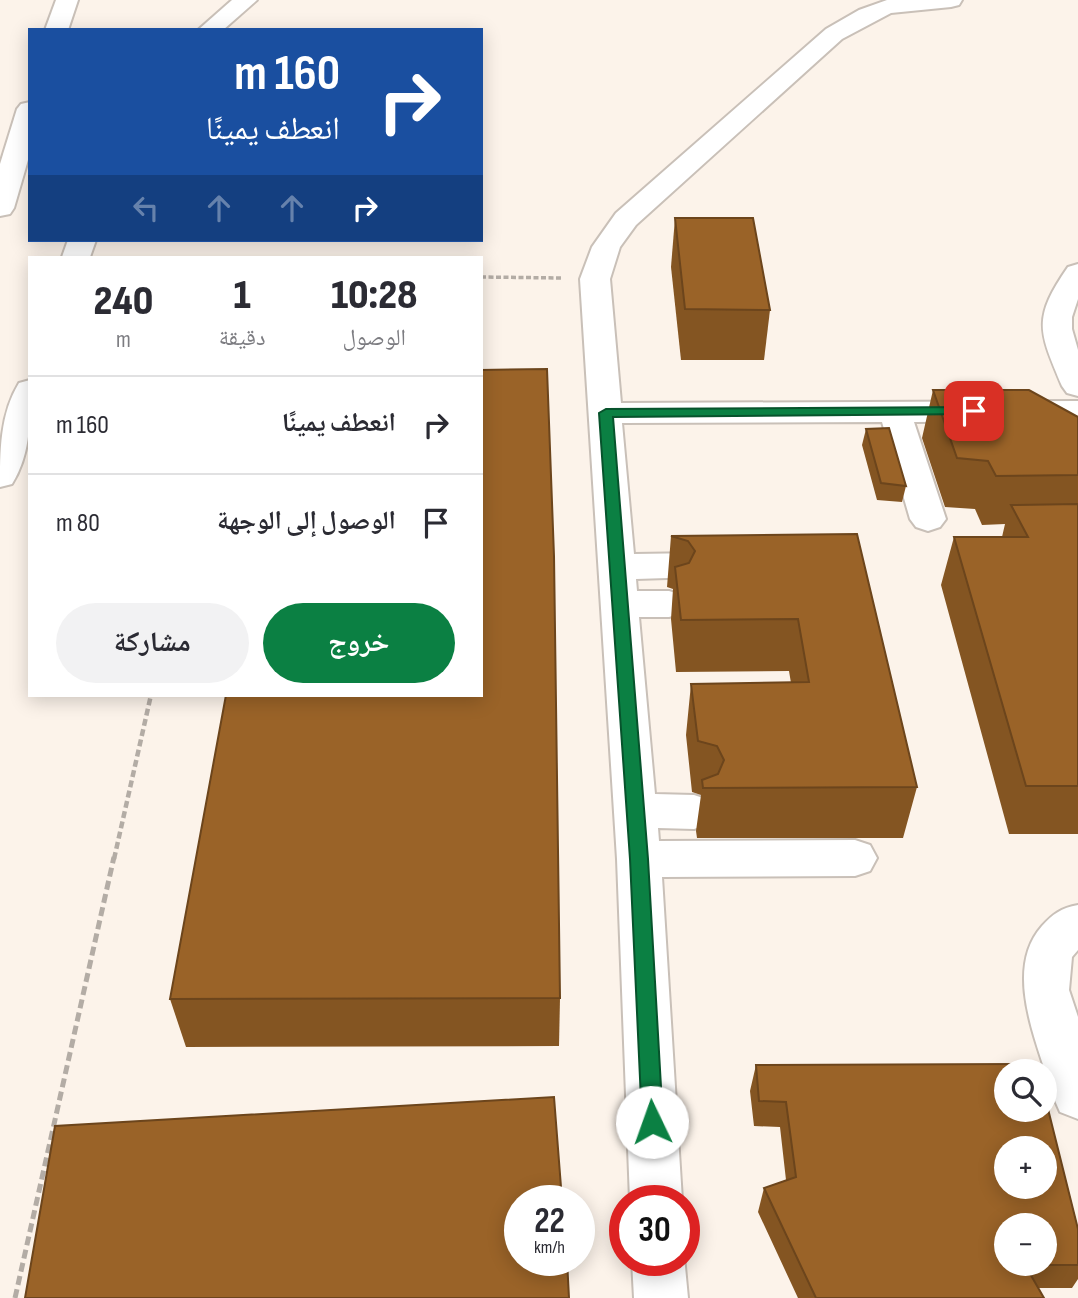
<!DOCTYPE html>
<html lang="ar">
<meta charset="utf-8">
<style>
body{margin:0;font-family:"Sofia Sans Condensed","Noto Naskh Arabic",sans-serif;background:#f2f2f3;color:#2b2b33;direction:rtl;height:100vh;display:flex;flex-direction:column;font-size:26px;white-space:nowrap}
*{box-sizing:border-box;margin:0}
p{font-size:23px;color:#7c7c81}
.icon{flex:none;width:38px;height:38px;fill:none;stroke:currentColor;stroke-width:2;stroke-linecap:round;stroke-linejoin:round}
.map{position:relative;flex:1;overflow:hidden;direction:ltr}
.details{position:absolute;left:28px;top:256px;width:455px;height:441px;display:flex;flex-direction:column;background:#fff;border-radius:0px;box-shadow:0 4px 18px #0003;direction:rtl}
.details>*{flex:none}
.top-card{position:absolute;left:28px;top:28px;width:455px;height:214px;border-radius:0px;box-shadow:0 4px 18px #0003;direction:rtl;background:#1a4fa0;color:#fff;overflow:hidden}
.tools{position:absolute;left:994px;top:1059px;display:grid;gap:14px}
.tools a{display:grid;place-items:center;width:63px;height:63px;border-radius:50%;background:#fff;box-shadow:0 4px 18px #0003;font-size:35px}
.speed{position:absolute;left:504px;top:1185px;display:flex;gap:14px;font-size:35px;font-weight:700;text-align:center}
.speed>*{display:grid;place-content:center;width:91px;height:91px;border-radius:50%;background:#fff;box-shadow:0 4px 18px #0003;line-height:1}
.speed small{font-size:18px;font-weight:400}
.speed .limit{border:10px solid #d22;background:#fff;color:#111}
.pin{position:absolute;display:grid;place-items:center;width:60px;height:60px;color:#fff;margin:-30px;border-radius:14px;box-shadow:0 4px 10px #0006}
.me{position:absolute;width:77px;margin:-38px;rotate:357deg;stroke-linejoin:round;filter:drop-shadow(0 0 5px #0008)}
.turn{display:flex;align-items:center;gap:24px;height:147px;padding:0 28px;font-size:32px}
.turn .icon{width:91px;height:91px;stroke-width:2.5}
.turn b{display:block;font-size:49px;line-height:60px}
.lanes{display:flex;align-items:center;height:66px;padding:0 28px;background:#0003;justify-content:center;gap:35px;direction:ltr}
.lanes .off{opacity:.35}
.eta{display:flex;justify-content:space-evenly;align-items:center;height:119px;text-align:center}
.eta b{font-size:42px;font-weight:800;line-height:49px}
.button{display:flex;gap:14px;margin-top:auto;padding:14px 28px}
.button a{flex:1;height:80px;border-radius:42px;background:#0b8043;color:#fff;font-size:28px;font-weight:800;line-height:80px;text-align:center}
.button a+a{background:#f2f2f3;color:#2b2b33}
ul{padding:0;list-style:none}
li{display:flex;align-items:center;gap:21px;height:98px;padding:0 28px;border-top:2px solid #e1e1e2}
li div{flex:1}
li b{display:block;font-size:26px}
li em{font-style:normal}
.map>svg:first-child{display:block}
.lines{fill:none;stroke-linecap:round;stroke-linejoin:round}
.minor-casing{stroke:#c9c0b8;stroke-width:4}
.highway-casing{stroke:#c9c0b8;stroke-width:4}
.path-far2{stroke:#b3aca5;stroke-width:3.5;stroke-dasharray:5 2.5;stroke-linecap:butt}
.path-far1{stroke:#b3aca5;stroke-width:4.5;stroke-dasharray:7 3.5;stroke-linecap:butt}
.path{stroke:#b3aca5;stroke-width:5;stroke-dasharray:9 4.5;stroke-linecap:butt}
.minor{fill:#fff;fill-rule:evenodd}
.highway{fill:#fff;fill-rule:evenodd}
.wall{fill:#845522}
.building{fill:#9a6328;stroke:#6c451c;stroke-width:2;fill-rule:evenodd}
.route{fill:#0b8043;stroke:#07532c;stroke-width:2}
</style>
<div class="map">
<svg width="1078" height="1298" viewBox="0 0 1078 1298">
<rect width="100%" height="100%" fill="#fcf3ea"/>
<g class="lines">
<defs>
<g id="minor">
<polygon points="887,0 962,0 959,5 951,7 891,13 842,39 636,225 620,247 610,279 621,403 1078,401 1078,421 914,422 946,519 940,527 928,531 916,527 910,519 882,422 622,423 634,554 699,553 712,556 717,565 712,574 699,577 636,579 637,591 669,591 682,595 688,604 682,613 669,617 639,617 655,794 694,795 709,800 715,812 709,824 694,829 658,828 659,841 855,840 870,845 877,858 870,871 855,876 662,877 682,1200 630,1200 617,859 580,279 592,247 616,213 826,29 859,10"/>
<path d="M1078 264V299L1072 317V329L1078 350V396L1067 393 1062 386C1039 331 1032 319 1068 267Z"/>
<path d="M1078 905V950L1072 957 1069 990 1078 1017V1119L1060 1112 1053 1096C1039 1046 1002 971 1042 926 1053 914 1061 908 1078 905Z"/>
<polygon points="684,1256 688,1298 634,1298 632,1260 684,1260"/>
</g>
<g id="highway">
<polygon points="56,0 78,0 68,30 45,30"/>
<polygon points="232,0 257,0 223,30 198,30"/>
<polygon points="30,102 30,153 14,208 10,214 0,216 0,164 17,109 21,104"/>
<polygon points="68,240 96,240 90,257 62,257"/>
<path d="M30 380C30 416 32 452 12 484L0 487C0 451 0 414 19 383Z"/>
</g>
</defs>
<use href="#minor" class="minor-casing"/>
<use href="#highway" class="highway-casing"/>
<polyline class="path-far2" points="481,277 563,278"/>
<polyline class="path-far1" points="114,859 151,695"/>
<polyline class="path" points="15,1298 114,857"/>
<use href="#minor" class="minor"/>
<use href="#highway" class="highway"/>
</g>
<g class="wall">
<polygon points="675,218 770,310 764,360 681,360 671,267"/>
<polygon points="933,390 1078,417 1078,834 1009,834 941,585 954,537 1002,537 1005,524 982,525 975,509 945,507 922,438"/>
<polygon points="866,429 906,486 902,502 877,500 862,445"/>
<polygon points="857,534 917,787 903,838 697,838 696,831 701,795 692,792 686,735 691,684 791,683 789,671 676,672 671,619 673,589 667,587 671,536"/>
<polygon points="560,998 559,1046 186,1047 170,999"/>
<polygon points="756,1065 1078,1229 1078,1279 1072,1288 1038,1288 1044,1298 798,1298 758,1212 764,1188 786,1180 780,1127 754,1126 750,1091"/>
</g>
<g class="building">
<polygon points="675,218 753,218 770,310 685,309"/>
<polygon points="547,369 554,556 560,998 170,999 226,695 481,695 481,370"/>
<polygon points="933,390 1029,390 1078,417 1078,475 996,476 988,461 957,458"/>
<polygon points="889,428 906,486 881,483 866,429"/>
<polygon points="1078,504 1078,786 1026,786 954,537 1028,537 1011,505"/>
<polygon points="857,534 917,787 703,788 702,780 718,774 724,760 717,746 698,741 691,684 809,682 798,619 681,620 675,567 689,563 695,551 688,541 671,536"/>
<path d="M1036 1064 1038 1071H1006V1110H1045V1097L1078 1229V1265H1025L1044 1298H816L764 1188 796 1177 786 1102 759 1101 756 1065ZM1006 1148H1045V1186H1006ZM1006 1225H1045V1264H1006Z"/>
<polygon points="554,1097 562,1200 520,1200 520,1260 567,1260 569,1298 25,1298 55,1126"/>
</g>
<polygon class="route" points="974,407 980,411 978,414 613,417 648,859 663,1122 660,1129 652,1132 645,1129 642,1122 630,859 599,413 606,409"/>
</svg>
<div class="tools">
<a><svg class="icon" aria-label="search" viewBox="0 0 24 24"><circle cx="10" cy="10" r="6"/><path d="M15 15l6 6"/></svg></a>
<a>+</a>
<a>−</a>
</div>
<div class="speed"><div>22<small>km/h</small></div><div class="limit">30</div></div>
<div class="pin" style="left:974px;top:411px;background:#d93025"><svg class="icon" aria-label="arrive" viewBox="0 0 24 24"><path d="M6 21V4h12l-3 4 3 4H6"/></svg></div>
<svg class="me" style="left:652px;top:1122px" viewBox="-20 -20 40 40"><circle r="19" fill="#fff"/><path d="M0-13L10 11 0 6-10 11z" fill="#0b8043"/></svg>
<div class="top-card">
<div class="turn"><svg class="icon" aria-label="right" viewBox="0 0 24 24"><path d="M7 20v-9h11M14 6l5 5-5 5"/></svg><div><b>160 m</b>انعطف يمينًا</div></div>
<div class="lanes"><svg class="icon off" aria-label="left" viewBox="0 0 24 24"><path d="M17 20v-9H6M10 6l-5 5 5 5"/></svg><svg class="icon off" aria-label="ahead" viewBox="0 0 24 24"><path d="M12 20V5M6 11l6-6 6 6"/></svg><svg class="icon off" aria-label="ahead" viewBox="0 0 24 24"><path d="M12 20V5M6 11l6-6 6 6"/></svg><svg class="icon" aria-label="right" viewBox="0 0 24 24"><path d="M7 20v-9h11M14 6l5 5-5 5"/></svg></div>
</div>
<section class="details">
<div class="eta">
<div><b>10:28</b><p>الوصول</p></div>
<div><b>1</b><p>دقيقة</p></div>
<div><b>240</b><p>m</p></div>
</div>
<ul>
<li><svg class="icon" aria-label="right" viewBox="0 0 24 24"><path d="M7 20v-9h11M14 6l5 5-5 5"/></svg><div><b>انعطف يمينًا</b></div><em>160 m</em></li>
<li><svg class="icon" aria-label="arrive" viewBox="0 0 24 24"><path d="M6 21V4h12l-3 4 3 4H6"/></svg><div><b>الوصول إلى الوجهة</b></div><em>80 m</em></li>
</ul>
<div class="button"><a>خروج</a><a>مشاركة</a></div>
</section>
</div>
